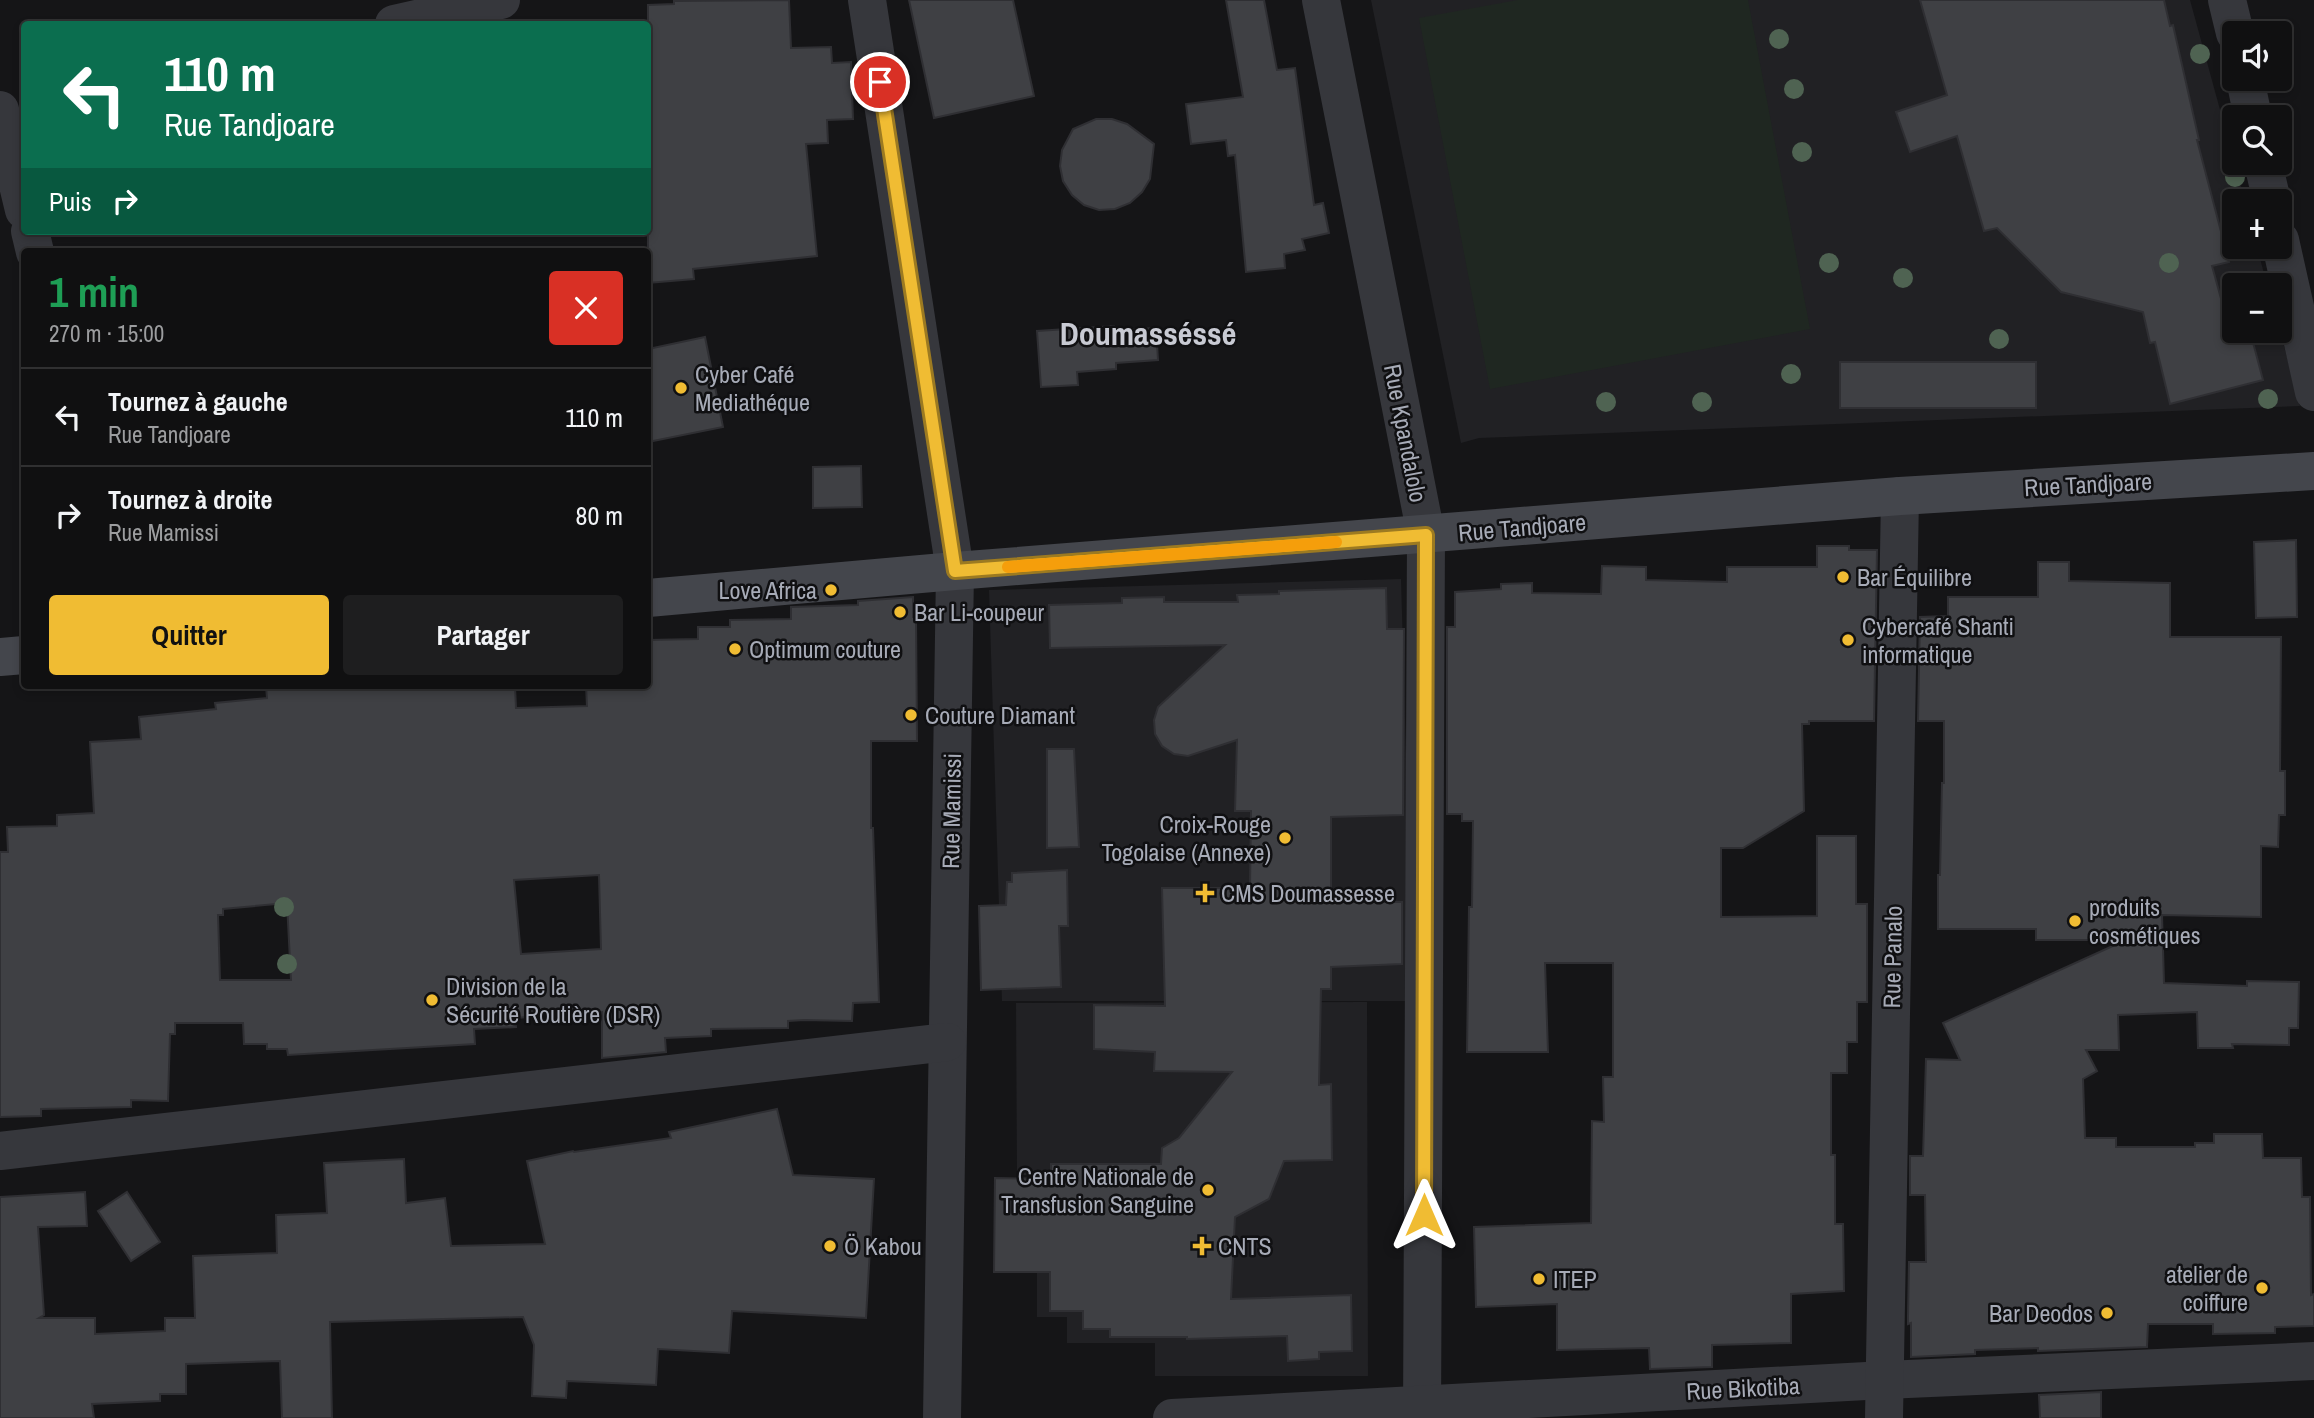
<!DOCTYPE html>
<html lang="fr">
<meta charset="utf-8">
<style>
body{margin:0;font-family:"Archivo Narrow",sans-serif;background:#1e1e1f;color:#f1f3f6;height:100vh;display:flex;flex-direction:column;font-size:26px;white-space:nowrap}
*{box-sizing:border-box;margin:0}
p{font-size:23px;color:#9c9d9f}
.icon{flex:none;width:38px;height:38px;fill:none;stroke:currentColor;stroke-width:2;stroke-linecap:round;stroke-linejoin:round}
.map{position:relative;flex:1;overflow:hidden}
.details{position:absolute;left:21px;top:248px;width:630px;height:441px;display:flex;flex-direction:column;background:#101011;border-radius:7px;box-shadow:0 4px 10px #0003,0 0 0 2px #303031}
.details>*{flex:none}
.hud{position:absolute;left:21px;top:21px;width:630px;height:214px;border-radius:7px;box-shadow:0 4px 10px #0003,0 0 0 2px #303031;background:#0b6e4f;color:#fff;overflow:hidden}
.fabs{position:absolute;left:2222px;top:21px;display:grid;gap:14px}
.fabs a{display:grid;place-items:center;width:70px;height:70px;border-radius:7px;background:#101011;box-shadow:0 4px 10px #0003,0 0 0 2px #303031;font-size:35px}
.pin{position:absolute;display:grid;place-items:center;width:60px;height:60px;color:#fff;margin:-30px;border:4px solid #fff;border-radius:50%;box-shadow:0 2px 7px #0007}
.me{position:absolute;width:77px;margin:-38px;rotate:0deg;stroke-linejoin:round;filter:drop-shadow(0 0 5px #0008)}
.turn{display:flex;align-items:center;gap:24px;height:147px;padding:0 28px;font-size:32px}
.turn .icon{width:91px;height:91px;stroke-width:2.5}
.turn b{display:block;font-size:49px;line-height:60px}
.then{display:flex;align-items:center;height:66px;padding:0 28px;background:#0003;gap:14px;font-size:26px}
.round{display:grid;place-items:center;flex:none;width:74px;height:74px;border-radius:7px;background:#1e1e1f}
.head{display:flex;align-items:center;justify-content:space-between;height:119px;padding:0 28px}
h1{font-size:42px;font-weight:800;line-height:52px;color:#1e9e55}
.action{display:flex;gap:14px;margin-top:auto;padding:14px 28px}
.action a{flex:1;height:80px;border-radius:7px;background:#f0bc33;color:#111;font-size:28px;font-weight:800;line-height:80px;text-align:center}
.action a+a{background:#1e1e1f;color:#f1f3f6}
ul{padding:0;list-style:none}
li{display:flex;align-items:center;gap:21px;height:98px;padding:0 28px;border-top:2px solid #303031}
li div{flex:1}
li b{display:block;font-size:26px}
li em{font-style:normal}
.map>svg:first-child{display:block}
.built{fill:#212124}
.green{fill:#1f2721}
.building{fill:#3f4044;stroke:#2f2f33;stroke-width:2;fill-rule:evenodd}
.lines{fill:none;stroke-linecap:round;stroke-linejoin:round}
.street{stroke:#36373c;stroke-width:38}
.secondary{stroke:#44464c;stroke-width:38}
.tree{fill:#4f6352}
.route-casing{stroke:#9c7a21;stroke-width:18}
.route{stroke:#f0bc33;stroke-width:12}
.slow{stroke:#f59e0b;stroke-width:12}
.poi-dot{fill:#f0bc33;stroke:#101012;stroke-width:2.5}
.labels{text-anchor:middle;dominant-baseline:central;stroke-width:5;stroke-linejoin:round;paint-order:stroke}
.poi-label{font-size:24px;fill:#a7abb7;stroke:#101012;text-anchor:start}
.street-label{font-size:24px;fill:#a7abb7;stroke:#101012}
.district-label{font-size:32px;font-weight:bold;fill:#c8cad3;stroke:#101012}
</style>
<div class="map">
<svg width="2314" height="1418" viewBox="0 0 2314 1418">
<rect width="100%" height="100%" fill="#151517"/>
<g class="built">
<polygon points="1371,0 2190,0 2245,201 2235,201 2235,247 2257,247 2267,285 2235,285 2235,331 2280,331 2300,406 1479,438 1461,443"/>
<polygon points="1401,579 1413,1001 1002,1001 989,590"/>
<polygon points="1367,1002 1368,1376 1155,1376 1155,1343 1067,1343 1067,1317 1037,1317 1037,1175 1017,1175 1016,1003"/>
</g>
<polygon class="green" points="1518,0 1748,0 1810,329 1490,389 1419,18"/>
<g class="building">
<polygon points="789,0 791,48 831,47 832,63 851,62 853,119 827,120 828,143 806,144 817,256 693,269 694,279 648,283 648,5 674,4 674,1"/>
<polygon points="909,0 1013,0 1034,96 934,118"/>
<polygon points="1226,0 1264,0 1277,70 1295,68 1314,205 1323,203 1329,233 1302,239 1305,250 1284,254 1285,268 1246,272 1235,155 1228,156 1226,140 1191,144 1186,104 1243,97"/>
<polygon points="1920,0 2164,0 2170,26 2173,25 2199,140 2197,140 2229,262 2212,266 2230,331 2250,331 2263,380 2170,404 2155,342 2150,343 2143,312 2061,292 1997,228 1984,231 1957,136 1910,152 1896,112 1947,95"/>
<polygon points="1096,119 1112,119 1127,124 1154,144 1150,179 1142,192 1130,203 1115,209 1099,210 1084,205 1072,195 1063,181 1060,166 1062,150 1073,129"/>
<polygon points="1114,326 1115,330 1156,328 1158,360 1116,363 1116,369 1077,372 1078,385 1041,387 1037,331"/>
<polygon points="705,337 723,427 648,442 648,349"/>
<rect x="1840" y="362" width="196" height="46"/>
<polygon points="861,466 862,507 813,508 813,467"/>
<polygon points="2296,540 2297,617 2256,618 2254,542"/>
<polygon points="1817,546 1849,546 1849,550 1877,550 1874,721 1809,721 1809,724 1802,724 1804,811 1743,848 1721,848 1721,917 1817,916 1817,836 1856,836 1856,904 1867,904 1867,1002 1857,1002 1857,1042 1847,1042 1847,1073 1831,1073 1831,1155 1835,1155 1835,1224 1843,1224 1844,1291 1791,1294 1791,1343 1712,1345 1712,1367 1650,1369 1649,1348 1557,1350 1557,1304 1476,1307 1474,1227 1591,1223 1592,1121 1604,1122 1603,1077 1613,1077 1613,963 1545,963 1548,1052 1467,1052 1469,907 1472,907 1473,821 1462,821 1462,814 1447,814 1447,627 1455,627 1455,592 1501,589 1501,584 1532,583 1532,593 1601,594 1602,566 1646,567 1646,580 1727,582 1727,567 1817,567"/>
<polygon points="2038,562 2069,562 2069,581 2170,583 2170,637 2281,637 2280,771 2285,771 2285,815 2279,815 2278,847 2261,846 2261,917 2162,915 2164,983 2247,986 2247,981 2299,982 2298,1028 2289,1028 2289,1045 2232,1044 2233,1048 2198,1048 2197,1012 2118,1015 2119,1050 2086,1050 2097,1071 2083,1079 2085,1138 2116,1138 2116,1147 2195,1147 2195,1143 2214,1143 2214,1134 2262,1134 2263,1158 2301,1158 2302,1197 2310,1197 2311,1295 2314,1294 2314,1326 2275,1327 2275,1333 2213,1334 2213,1324 2148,1324 2147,1347 2038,1351 2038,1348 1975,1350 1975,1354 1911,1357 1911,1323 1908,1324 1908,1316 1909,1262 1926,1262 1925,1195 1910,1195 1910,1156 1923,1156 1926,1059 1960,1060 1943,1023 2126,940 2036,940 2036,929 1938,929 1938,875 1940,875 1942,783 1944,783 1944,721 1918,721 1920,617 1948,616 1948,597 2038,597"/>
<polygon points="1386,588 1387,629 1404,629 1403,815 1331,817 1331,902 1402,902 1402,964 1331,967 1331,989 1321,989 1319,1085 1331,1084 1332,1160 1284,1161 1269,1199 1235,1217 1231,1299 1351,1295 1352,1351 1319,1352 1319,1359 1288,1361 1287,1336 1187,1339 1187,1337 1110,1337 1110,1329 1083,1329 1083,1311 1050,1311 1050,1272 994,1272 995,1178 1051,1179 1051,1164 1161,1164 1162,1148 1179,1138 1232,1072 1154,1071 1155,1052 1094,1049 1094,1005 1165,1006 1162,888 1250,888 1251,811 1235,811 1237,740 1188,756 1174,754 1162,746 1155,734 1154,720 1158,707 1225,645 1050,648 1049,605 1122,603 1122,598 1164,597 1164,602 1238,602 1237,595 1279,594 1279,591"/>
<path d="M913 597V617H916L917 741H871V828H873L879 1002 853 1003 852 1021 804 1020 788 1021V1028L711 1029V1036L665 1038 666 1052 602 1058V1012L515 1018 516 1027 474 1029 475 1044 288 1055 287 1049H267V1044H244L243 1023H175V1034H170L168 1101 131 1100V1107L41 1109V1116L0 1117V852H8L7 827 57 826V815L94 813 90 742 141 739 139 717 216 709 215 703 267 698 266 686H515L516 708 587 706 586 686H648V640L698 639V627H730V620L791 619V607L858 605V601ZM599 875 601 949 521 954 514 880ZM287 903 291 980H220L218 915H223V909Z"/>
<polygon points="1047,749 1074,749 1079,847 1047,848"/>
<polygon points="1067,870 1068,926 1059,926 1061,987 981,990 979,906 1006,905 1007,882 1012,882 1012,873"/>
<polygon points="777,1109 793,1175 874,1179 866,1318 732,1311 729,1353 658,1349 656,1385 567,1381 566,1398 532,1396 534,1345 523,1317 330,1322 332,1418 282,1418 280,1361 186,1364 186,1394 160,1394 160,1401 92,1404 94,1418 0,1418 0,1197 85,1192 87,1226 38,1227 44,1315 39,1318 95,1318 95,1334 165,1331 165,1318 195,1318 193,1256 277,1253 276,1215 327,1213 324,1163 404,1159 406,1203 445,1198 451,1246 545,1244 527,1161 573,1151 574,1152 671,1138 669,1132"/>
<polygon points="127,1192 160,1242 131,1261 98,1211"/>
<polygon points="2101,1392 2101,1418 2040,1418 2039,1395"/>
</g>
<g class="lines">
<g class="street">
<polyline points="867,0 955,571 942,1418"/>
<polyline points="1321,0 1426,535 1422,1418"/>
<polyline points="2227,0 2235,33"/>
<polyline points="394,24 501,0"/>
<polyline points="2245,79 2253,117"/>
<polyline points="0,110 24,210"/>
<polyline points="2263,163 2272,201"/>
<polyline points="30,231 35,252"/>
<polyline points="2280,240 2314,392"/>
<polyline points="0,1151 947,1042"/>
<polyline points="1172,1418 1885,1380 2314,1361"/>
<polyline points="1884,1418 1900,496"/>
</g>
<g class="secondary">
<polyline points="648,598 955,571 1900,496 2314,471"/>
<polyline points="0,657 24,655"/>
</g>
</g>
<g class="tree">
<circle cx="1779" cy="39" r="10"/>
<circle cx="2200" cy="54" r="10"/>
<circle cx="1794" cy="89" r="10"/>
<circle cx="1802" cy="152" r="10"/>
<circle cx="2235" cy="177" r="10"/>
<circle cx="1829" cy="263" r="10"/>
<circle cx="2169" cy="263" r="10"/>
<circle cx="1903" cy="278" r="10"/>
<circle cx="1999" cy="339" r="10"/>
<circle cx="1791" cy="374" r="10"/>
<circle cx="2268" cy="399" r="10"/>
<circle cx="1606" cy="402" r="10"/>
<circle cx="1702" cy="402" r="10"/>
<circle cx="284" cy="907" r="10"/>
<circle cx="287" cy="964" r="10"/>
</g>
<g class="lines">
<defs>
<polyline id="route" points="880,82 955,571 1426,535 1424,1215"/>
</defs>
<use href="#route" class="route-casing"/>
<use href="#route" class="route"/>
<polyline class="slow" points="1008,567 1336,542"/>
</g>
<g class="poi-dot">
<circle cx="681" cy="388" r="7"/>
<circle cx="1843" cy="577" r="7"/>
<circle cx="831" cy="590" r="7"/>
<circle cx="900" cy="612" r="7"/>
<circle cx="1848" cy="640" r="7"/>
<circle cx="735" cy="649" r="7"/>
<circle cx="911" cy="715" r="7"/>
<circle cx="1285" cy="838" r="7"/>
<path d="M1201.5 882.5h7v7h7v7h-7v7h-7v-7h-7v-7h7z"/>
<circle cx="2075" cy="921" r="7"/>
<circle cx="432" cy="1000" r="7"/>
<circle cx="1208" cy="1190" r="7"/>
<circle cx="830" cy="1246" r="7"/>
<path d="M1198.5 1235.5h7v7h7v7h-7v7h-7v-7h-7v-7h7z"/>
<circle cx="1539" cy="1279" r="7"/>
<circle cx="2262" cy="1288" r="7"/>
<circle cx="2107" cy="1313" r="7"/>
</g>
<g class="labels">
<g class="poi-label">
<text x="695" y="374">Cyber Café<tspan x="695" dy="28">Mediathéque</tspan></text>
<text x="1857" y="577">Bar Équilibre</text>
<text x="817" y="590" text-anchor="end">Love Africa</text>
<text x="914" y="612">Bar Li-coupeur</text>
<text x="1862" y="626">Cybercafé Shanti<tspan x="1862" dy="28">informatique</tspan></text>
<text x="749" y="649">Optimum couture</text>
<text x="925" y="715">Couture Diamant</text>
<text x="1271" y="824" text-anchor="end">Croix-Rouge<tspan x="1271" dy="28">Togolaise (Annexe)</tspan></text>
<text x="1221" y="893">CMS Doumassesse</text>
<text x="2089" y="907">produits<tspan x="2089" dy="28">cosmétiques</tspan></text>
<text x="446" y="986">Division de la<tspan x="446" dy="28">Sécurité Routière (DSR)</tspan></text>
<text x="1194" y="1176" text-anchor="end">Centre Nationale de<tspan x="1194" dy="28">Transfusion Sanguine</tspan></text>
<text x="844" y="1246">Ö Kabou</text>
<text x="1218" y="1246">CNTS</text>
<text x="2248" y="1274" text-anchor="end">atelier de<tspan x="2248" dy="28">coiffure</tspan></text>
<text x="1553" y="1279">ITEP</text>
<text x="2093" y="1313" text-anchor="end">Bar Deodos</text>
</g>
<g class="street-label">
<text transform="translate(1406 433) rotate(79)">Rue Kpandalolo</text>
<text transform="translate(2088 484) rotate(-3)">Rue Tandjoare</text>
<text transform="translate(1522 527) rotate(-5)">Rue Tandjoare</text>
<text transform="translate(951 811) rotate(-89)">Rue Mamissi</text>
<text transform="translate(1892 957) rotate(-89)">Rue Panalo</text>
<text transform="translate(1743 1388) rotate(-3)">Rue Bikotiba</text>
</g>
<g class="district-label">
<text x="1148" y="333">Doumasséssé</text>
</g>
</g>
</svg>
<div class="fabs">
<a><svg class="icon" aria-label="sound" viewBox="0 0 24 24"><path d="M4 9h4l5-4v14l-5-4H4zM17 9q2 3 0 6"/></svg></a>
<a><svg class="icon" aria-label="search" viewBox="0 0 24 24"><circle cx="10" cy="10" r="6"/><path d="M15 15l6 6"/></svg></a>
<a>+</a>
<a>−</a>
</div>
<div class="pin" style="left:880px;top:82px;background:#d93025"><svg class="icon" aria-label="arrive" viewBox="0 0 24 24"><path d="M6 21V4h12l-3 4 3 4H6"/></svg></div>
<svg class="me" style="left:1424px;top:1215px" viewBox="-20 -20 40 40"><path d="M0-17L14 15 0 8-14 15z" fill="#f0bc33" stroke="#fff" stroke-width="4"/></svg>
<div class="hud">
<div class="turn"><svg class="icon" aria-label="left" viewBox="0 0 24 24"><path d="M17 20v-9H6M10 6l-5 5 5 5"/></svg><div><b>110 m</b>Rue Tandjoare</div></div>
<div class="then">Puis<svg class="icon" aria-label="right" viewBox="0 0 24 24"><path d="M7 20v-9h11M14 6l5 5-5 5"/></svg></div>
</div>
<section class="details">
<div class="head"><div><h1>1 min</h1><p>270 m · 15:00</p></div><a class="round" style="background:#d93025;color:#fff"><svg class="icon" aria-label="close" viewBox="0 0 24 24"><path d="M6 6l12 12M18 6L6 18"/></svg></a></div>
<ul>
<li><svg class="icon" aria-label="left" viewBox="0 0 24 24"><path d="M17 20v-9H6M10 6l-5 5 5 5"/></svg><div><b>Tournez à gauche</b><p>Rue Tandjoare</p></div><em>110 m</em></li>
<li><svg class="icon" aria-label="right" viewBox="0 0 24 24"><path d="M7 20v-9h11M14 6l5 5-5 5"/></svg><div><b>Tournez à droite</b><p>Rue Mamissi</p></div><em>80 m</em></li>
</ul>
<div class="action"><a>Quitter</a><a>Partager</a></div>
</section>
</div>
